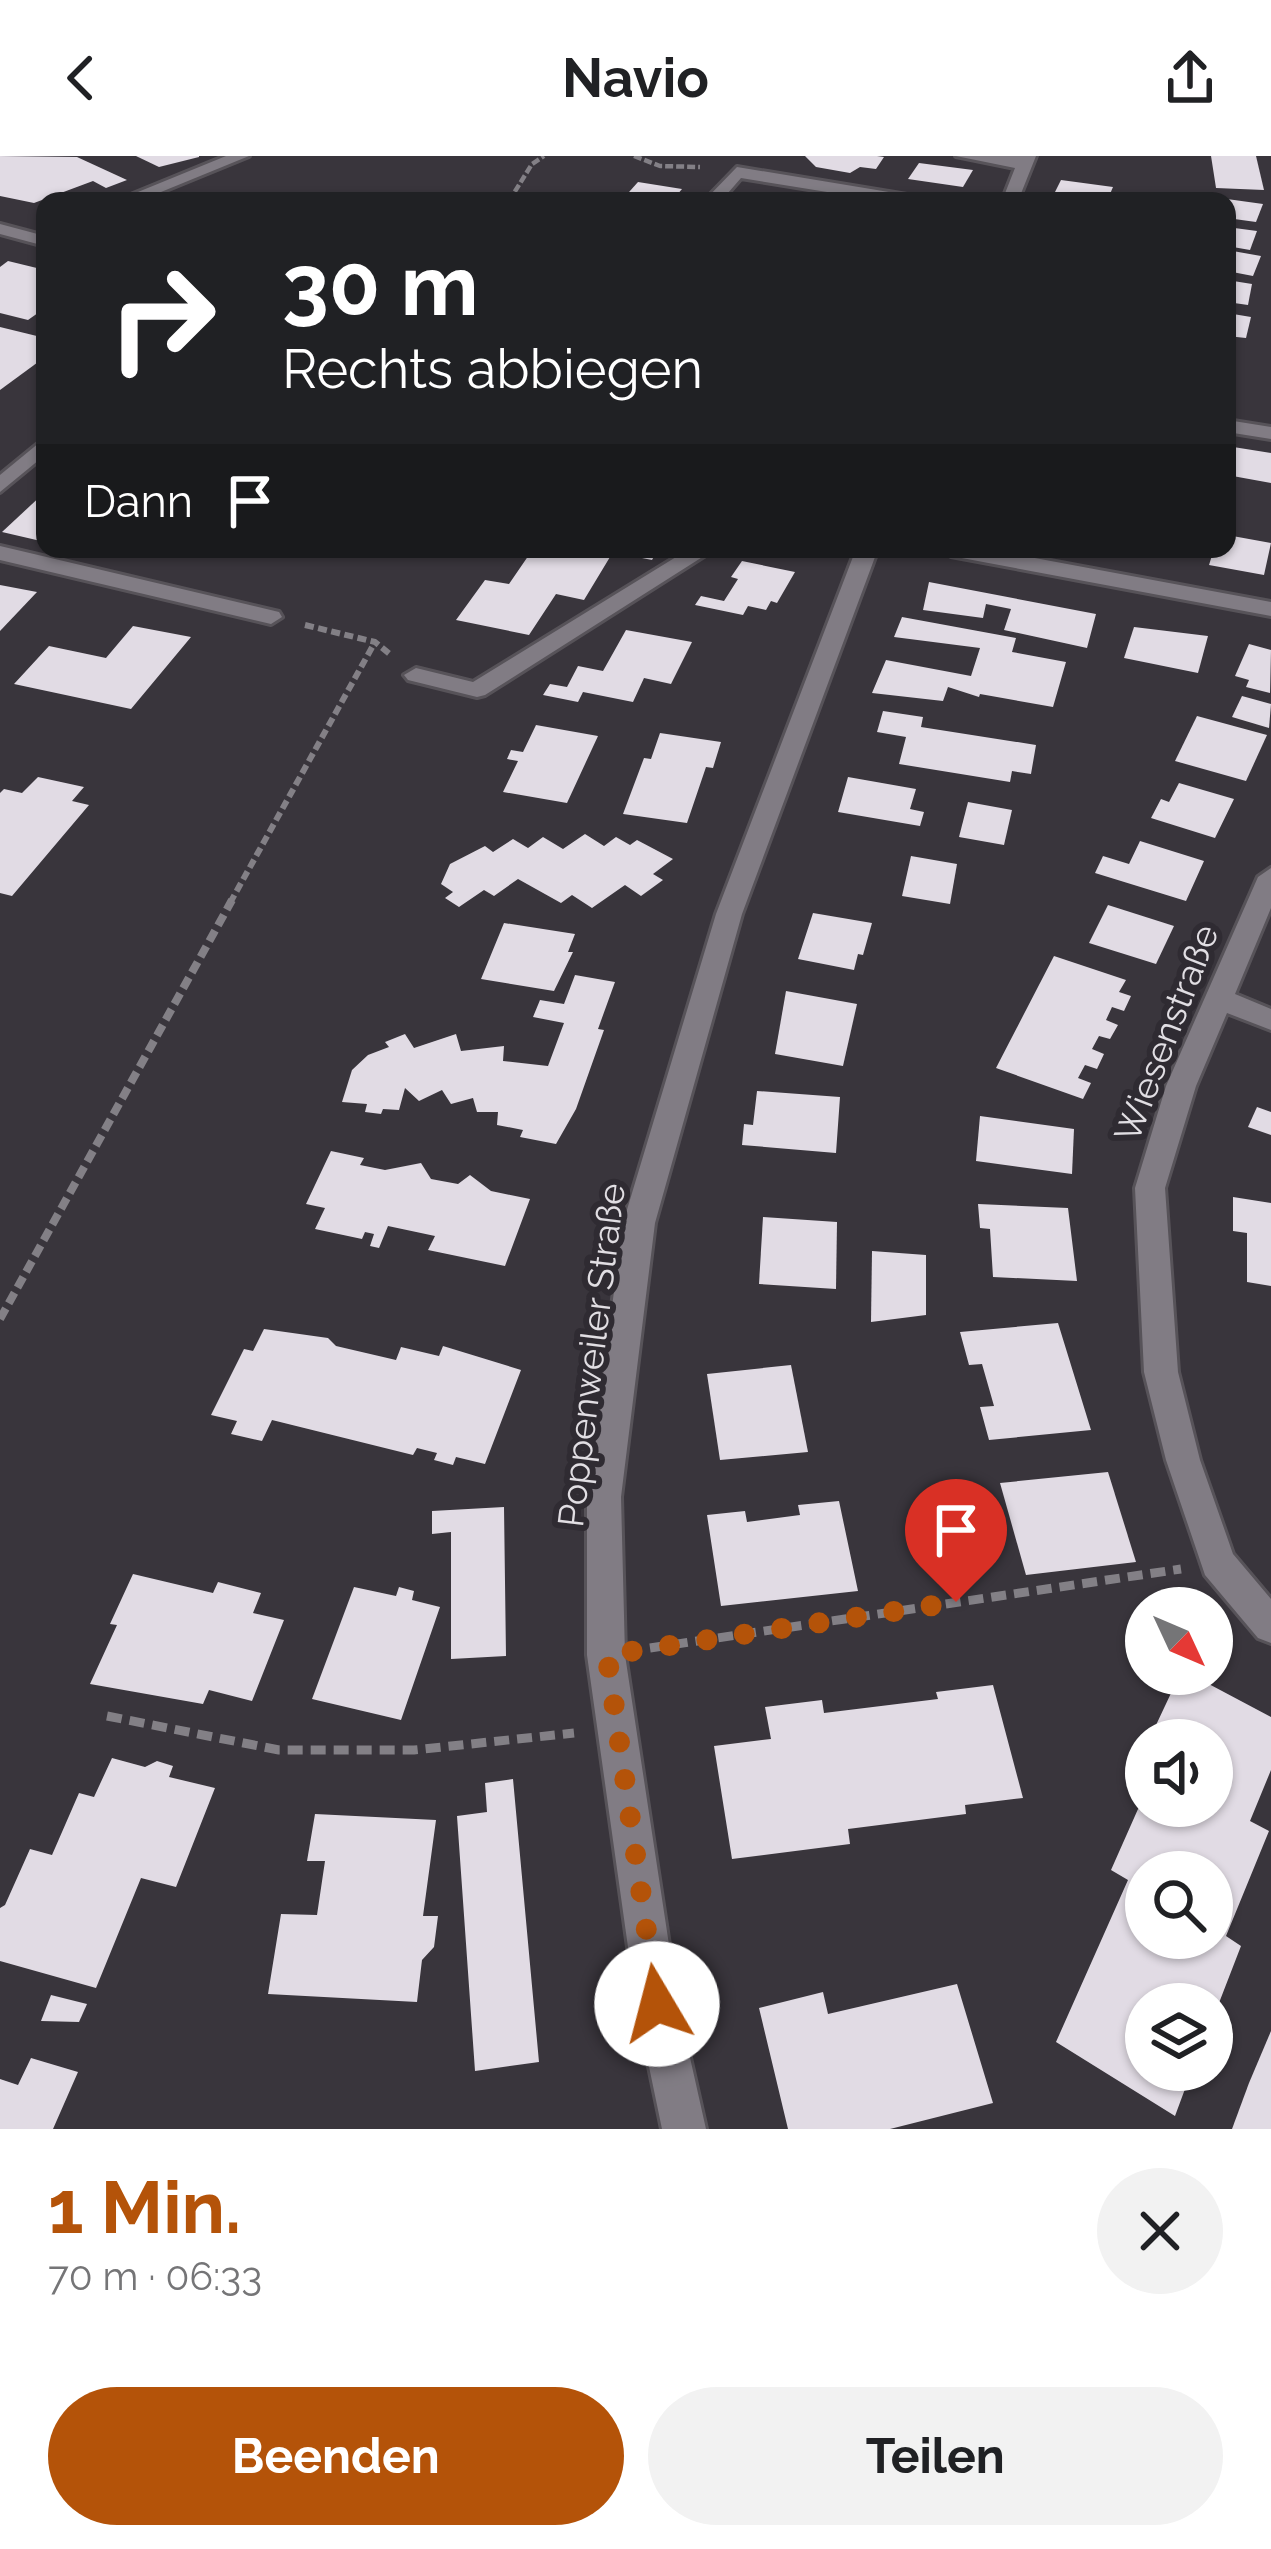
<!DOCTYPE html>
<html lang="de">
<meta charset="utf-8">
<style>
body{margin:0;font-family:Raleway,sans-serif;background:#f2f2f2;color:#202124;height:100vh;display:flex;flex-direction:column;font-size:45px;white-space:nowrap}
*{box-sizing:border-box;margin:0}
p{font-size:39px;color:#757577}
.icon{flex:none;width:66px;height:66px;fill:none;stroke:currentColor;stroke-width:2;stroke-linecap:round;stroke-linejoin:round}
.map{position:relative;height:1973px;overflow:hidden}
.sheet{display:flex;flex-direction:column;background:#fff;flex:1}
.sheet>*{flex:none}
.guide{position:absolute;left:36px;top:36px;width:1200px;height:366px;border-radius:24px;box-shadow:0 3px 9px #0004;background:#202124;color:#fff;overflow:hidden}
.needle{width:78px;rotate:134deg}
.buttons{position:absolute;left:1125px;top:1431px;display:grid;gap:24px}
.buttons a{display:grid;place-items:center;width:108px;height:108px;border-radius:50%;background:#fff;box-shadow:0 3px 9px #0004;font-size:60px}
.pin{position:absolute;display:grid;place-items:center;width:102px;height:102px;color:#fff;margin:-123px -51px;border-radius:50% 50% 50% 0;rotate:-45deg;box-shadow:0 0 12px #0007}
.pin .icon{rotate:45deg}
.me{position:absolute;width:132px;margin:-66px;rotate:352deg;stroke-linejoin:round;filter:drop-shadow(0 0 9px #0008)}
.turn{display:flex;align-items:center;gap:42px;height:252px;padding:0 48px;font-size:54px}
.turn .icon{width:156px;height:156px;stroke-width:2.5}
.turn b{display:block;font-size:84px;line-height:102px}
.then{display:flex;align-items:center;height:114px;padding:0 48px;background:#0003;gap:24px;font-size:45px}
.round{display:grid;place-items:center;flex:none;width:126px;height:126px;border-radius:63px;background:#f2f2f2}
.summary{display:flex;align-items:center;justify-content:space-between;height:204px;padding:0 48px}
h1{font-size:72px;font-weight:700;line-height:90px;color:#b45309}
.action{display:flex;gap:24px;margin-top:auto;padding:24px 48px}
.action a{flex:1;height:138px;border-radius:72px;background:#b45309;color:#fff;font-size:48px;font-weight:700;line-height:138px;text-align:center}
.action a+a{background:#f2f2f2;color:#202124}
header{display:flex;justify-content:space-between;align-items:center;height:156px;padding:0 48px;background:#fff;font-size:54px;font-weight:700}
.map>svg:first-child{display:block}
.building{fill:#e1dbe4;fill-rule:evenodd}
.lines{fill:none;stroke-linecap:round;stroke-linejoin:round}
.minor-casing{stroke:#575359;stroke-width:6}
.path-far3{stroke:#838086;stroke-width:4.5;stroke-dasharray:8 3;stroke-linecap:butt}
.path-far2{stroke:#838086;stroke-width:6;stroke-dasharray:9 4.5;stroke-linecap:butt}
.path-far1{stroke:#838086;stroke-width:8;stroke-dasharray:12 6;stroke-linecap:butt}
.path{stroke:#838086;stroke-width:9;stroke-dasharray:15 8;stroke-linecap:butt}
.minor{fill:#817c84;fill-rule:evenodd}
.route{stroke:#b45309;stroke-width:21;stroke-dasharray:0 37.8}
.labels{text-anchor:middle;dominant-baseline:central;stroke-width:12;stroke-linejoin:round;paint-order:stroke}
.street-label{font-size:36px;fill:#e1dee3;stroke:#2f2b32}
</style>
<header><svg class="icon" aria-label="back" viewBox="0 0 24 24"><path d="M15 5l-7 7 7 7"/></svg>Navio<svg class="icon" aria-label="share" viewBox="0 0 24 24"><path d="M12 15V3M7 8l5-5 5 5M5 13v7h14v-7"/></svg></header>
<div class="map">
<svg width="1271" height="1973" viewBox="0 0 1271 1973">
<rect width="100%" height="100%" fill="#39353c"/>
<g class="building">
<polygon points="0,0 77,1 127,24 106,32 93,25 34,47 0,40"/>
<polygon points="136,0 199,0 199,1 159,11"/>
<polygon points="805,0 877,0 884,1 876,13 860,11 850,17 816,11"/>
<polygon points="1211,0 1256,0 1264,34 1216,32"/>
<polygon points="919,7 973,14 963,31 908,23"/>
<polygon points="1061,24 1113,31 1107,45 1052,42"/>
<polygon points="638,26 682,33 672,45 621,45"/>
<polygon points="1227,43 1263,48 1256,66 1227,62"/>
<polygon points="1227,71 1257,75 1250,94 1227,90"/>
<polygon points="1227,94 1261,100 1253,120 1227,115"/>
<polygon points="8,105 45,114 45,152 28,164 0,157 0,111"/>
<polygon points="1227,124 1252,128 1248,149 1227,146"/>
<polygon points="1227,157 1251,161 1246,182 1227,180"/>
<polygon points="0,171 45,182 45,201 0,234"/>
<polygon points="1227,290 1271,297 1271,327 1227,319"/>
<polygon points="45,336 45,386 2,376"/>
<polygon points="1227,379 1271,387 1264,419 1209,409 1214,393 1227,393"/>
<polygon points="533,393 658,393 652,404 607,395 604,400 610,401 584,444 556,438 529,479 456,464 485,424 509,428"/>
<polygon points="742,405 795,416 777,447 771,445 766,454 748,450 743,459 695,449 701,440 724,445 738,423 731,421"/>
<polygon points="929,426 1096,458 1087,492 1004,474 1011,453 986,448 983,462 923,454"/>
<polygon points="0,429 37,436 0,475"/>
<polygon points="902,461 1016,482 1012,496 1066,506 1053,551 980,538 979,541 948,531 943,545 872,537 886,504 971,520 980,492 894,481"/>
<polygon points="133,470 191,481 131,553 14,528 49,490 106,502"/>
<polygon points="1134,471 1208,480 1198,517 1124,502"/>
<polygon points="626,474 692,486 671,528 644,522 633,546 583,536 578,546 543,539 550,528 567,531 578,510 603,515"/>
<polygon points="1249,488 1271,494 1270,537 1246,531 1249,524 1235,520"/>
<polygon points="1242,540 1271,548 1269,572 1232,561"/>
<polygon points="883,555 923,561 921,571 1036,589 1031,618 1012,615 1010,626 899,608 906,581 877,576"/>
<polygon points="1197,560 1267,579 1246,625 1175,605"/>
<polygon points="536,569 598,580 567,647 503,636 518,605 507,603 511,594 523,596"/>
<polygon points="660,577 721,586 713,612 706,611 687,667 623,658 644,602 651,603"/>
<polygon points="38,621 84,631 72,645 89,649 12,740 0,737 0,637 4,633 22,637"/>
<polygon points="848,621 916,633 910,653 924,656 920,670 838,656"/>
<polygon points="1179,627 1234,643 1215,682 1151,662 1161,643 1169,646"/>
<polygon points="968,646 1012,654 1004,689 959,681"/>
<polygon points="585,678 604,690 616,681 630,689 637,684 673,703 653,718 663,724 641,740 625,729 592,752 572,739 561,747 518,723 494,740 484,734 459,751 445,742 453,736 441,728 450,708 485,690 493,696 513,683 528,692 543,681 563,693"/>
<polygon points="1140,685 1204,705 1186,745 1095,717 1103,700 1129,708"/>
<polygon points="911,700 957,708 950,748 902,740"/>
<polygon points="1108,749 1174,770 1156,808 1089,787"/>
<polygon points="813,757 872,767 863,799 858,798 854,814 798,803"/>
<polygon points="504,767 575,778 568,796 573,796 554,835 481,823"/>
<polygon points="1054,800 1126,824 1119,836 1131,840 1124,855 1112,851 1106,864 1118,869 1110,883 1099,880 1092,893 1104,898 1097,913 1085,909 1078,922 1091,927 1083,943 996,912"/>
<polygon points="575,819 615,826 598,873 604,874 576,953 556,988 520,981 523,974 497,969 498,956 477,956 473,942 451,948 442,934 419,945 405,932 399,954 383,953 381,958 365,956 367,948 342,946 352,914 368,899 389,891 385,886 405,878 414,892 456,878 461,895 504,890 503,905 548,910 564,867 533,861 540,844 564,848"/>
<polygon points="786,835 857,848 843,910 775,898"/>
<polygon points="757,935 840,941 836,997 742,989 744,968 753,969"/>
<polygon points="1257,951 1271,956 1271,979 1248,971"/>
<polygon points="980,960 1074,973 1072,1018 976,1005"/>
<polygon points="331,995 364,1002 360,1009 385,1014 421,1007 431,1023 458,1028 470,1019 491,1035 530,1043 505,1110 428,1094 435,1080 388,1070 379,1092 370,1090 374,1078 365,1076 362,1083 315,1073 325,1052 306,1048"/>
<polygon points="1233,1041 1271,1047 1271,1130 1247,1126 1247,1077 1233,1075"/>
<polygon points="978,1048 1068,1052 1077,1125 993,1121 990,1073 980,1072"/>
<polygon points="763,1061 837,1066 836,1133 759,1128"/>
<polygon points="872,1095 926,1099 926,1159 871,1166"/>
<polygon points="1058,1167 1091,1274 989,1284 980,1251 994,1250 982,1208 969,1209 960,1176"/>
<polygon points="264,1173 328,1182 336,1190 396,1204 401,1191 439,1200 443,1190 521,1214 485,1308 456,1301 453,1309 434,1304 437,1297 417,1292 413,1299 272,1264 262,1285 231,1278 237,1265 211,1259 244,1193 253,1195"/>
<polygon points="791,1209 808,1296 720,1304 707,1218"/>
<polygon points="1108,1316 1136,1406 1026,1419 1000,1327"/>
<polygon points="839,1345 858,1435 721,1450 707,1359 745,1355 747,1366 800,1359 798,1349"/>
<polygon points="504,1351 506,1500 451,1503 451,1376 432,1378 432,1355"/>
<polygon points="133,1418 213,1437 218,1426 261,1437 253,1457 284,1464 252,1545 209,1534 203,1548 90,1528 117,1469 110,1468"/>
<polygon points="354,1431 396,1440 399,1431 414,1435 412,1444 440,1451 401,1564 312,1543"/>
<path d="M1180 1518H1190L1271 1561V1614L1250 1665 1269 1675 1226 1780 1241 1790 1212 1865V1848H1146V1914H1192L1175 1960 1056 1886 1128 1724 1111 1714 1146 1635V1650H1212V1584H1149ZM1146 1716H1212V1782H1146Z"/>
<polygon points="993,1529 1023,1642 965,1649 966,1658 848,1673 850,1688 732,1703 714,1590 771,1583 765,1551 822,1544 824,1557 938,1543 936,1536"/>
<polygon points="112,1602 145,1611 157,1605 173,1610 169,1621 215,1632 176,1731 141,1722 96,1832 0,1805 0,1752 5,1749 30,1693 52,1699 79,1637 94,1641"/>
<polygon points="513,1623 539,1906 475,1915 457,1660 487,1656 485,1627"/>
<polygon points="315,1658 436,1664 423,1760 438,1760 434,1791 422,1804 417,1846 268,1838 281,1758 317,1759 325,1705 307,1705"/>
<polygon points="957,1828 993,1947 890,1973 788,1973 759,1852 823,1836 828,1858"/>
<polygon points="51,1839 87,1848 79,1866 41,1865"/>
<polygon points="1271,1875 1271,1973 1232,1973 1249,1927"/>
<polygon points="31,1902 78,1916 53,1973 0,1973 0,1923 18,1929"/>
</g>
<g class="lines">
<defs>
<g id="minor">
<polygon points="226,0 249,0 139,45 116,45"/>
<polygon points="956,0 1036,0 1018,45 1002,45 1015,12"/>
<polygon points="737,11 913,40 921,45 883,45 741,22 721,45 704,45"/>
<polygon points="0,68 45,80 45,90 0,78"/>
<polygon points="1227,264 1271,271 1271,283 1227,276"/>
<polygon points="45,282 45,299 0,336 0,319"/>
<polygon points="0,390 279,456 282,461 271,468 0,404"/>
<polygon points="689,393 715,393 485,539 477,541 408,524 404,519 416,512 473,526"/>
<polygon points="856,393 878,393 742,758 655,1067 621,1341 625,1499 678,1848 706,1973 662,1973 636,1848 587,1499 587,1341 623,1067 716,758"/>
<polygon points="940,393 986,393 1271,446 1271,460 951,400"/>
<polygon points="1271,712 1271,752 1235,838 1271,853 1271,874 1227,857 1196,930 1165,1032 1178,1216 1200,1304 1233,1398 1271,1443 1271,1487 1258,1482 1205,1419 1166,1304 1144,1216 1135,1032 1166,930 1258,721"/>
</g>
</defs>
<use href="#minor" class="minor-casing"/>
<g class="path-far3">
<polyline points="634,0 660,10 700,11"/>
<polyline points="509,45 532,8 544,0"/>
</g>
<g class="path-far2">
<polyline points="305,469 375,486 391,499"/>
<polyline points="230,747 375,486"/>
</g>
<polyline class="path-far1" points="0,1163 232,744"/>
<g class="path">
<polyline points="650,1492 1181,1413"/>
<polyline points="107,1560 279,1594 414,1594 574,1577"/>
</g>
<use href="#minor" class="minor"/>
</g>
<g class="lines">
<polyline class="route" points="657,1848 607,1499 956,1446"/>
</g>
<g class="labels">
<g class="street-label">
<text transform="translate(1166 877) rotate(-69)">Wiesenstraße</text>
<text transform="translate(591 1199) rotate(-83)">Poppenweiler Straße</text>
</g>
</g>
</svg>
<div class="buttons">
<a><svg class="needle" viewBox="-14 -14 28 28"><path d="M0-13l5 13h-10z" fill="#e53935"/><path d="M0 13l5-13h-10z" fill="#757577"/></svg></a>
<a><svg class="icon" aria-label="sound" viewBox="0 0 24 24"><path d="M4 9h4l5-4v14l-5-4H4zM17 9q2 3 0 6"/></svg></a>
<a><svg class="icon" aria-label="search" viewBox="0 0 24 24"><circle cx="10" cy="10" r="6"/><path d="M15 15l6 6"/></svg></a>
<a><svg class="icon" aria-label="layers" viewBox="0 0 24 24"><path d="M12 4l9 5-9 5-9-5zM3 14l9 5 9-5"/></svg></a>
</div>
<div class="pin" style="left:956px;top:1446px;background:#d93025"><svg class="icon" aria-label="arrive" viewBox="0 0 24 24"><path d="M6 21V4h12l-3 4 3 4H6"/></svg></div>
<svg class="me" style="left:657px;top:1848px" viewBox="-20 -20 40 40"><circle r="19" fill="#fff"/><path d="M0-13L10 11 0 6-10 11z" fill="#b45309"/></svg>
<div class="guide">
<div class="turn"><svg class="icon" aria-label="right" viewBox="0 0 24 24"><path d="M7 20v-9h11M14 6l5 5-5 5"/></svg><div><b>30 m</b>Rechts abbiegen</div></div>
<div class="then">Dann<svg class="icon" aria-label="arrive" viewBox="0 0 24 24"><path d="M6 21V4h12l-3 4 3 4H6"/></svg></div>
</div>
</div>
<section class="sheet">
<div class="summary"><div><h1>1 Min.</h1><p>70 m · 06:33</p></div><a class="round"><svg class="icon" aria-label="close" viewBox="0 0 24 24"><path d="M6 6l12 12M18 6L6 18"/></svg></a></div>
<div class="action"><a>Beenden</a><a>Teilen</a></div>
</section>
